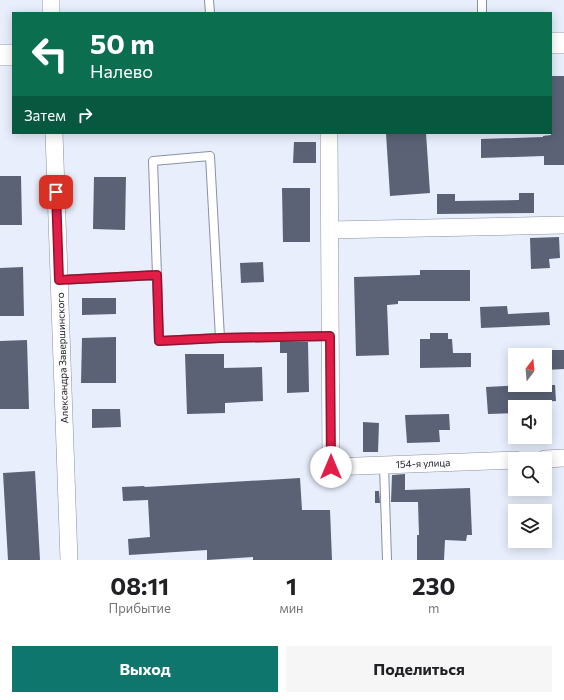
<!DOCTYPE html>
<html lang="ru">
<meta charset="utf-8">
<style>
body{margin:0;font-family:Commissioner,sans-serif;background:#f6f6f6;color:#202124;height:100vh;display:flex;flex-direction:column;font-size:15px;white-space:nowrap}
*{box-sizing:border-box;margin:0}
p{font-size:13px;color:#757577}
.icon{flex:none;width:22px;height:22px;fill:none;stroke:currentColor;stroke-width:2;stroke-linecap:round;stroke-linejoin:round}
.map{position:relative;height:560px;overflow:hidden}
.sheet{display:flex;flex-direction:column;background:#fff;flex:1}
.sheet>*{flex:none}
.hud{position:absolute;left:12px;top:12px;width:540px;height:122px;border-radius:0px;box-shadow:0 2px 10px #0003;background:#0b6e4f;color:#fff;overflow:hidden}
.needle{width:26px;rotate:16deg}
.buttons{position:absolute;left:508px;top:348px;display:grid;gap:8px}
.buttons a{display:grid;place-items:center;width:44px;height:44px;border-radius:0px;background:#fff;box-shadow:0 2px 10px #0003;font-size:20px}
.pin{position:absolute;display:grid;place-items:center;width:34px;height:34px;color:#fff;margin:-17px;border-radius:8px;box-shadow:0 2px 6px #0006}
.me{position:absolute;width:44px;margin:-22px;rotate:0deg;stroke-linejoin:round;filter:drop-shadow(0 0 3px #0008)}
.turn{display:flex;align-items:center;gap:14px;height:84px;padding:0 12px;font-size:18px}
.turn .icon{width:52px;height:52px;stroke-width:2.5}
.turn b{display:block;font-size:28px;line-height:34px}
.then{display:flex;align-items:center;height:38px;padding:0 12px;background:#0003;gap:8px;font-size:15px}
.eta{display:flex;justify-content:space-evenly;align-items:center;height:68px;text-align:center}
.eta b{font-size:24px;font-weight:700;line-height:28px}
.cta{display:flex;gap:8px;margin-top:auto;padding:8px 12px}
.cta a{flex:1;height:46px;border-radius:0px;background:#0f766e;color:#fff;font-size:16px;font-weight:700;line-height:46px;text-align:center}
.cta a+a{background:#f6f6f6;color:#202124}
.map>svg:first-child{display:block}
.building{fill:#5b6276}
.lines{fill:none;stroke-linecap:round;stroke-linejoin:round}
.service-casing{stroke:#8891a6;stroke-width:10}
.minor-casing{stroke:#8891a6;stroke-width:18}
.tertiary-casing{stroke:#8891a6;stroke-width:22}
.service{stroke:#fff;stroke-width:8}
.minor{stroke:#fff;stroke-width:17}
.tertiary{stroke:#fff;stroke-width:21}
.route-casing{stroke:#92132f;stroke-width:10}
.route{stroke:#e11d48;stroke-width:7}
.labels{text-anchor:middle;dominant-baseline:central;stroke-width:4;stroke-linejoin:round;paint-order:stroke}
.street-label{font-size:10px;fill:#1a1d26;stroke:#fbfbfb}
</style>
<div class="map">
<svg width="564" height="560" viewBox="0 0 564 560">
<rect width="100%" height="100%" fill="#e8eefc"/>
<g class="building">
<polygon points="551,76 564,76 564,165 544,165 544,156 481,158 481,139 543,137 543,136 551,135"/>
<polygon points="386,133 426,133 430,193 390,196"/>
<polygon points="294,142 316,142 316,163 293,163"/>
<polygon points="0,176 21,176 22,225 0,225"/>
<polygon points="94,177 126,177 125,230 93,229"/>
<polygon points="282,188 310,188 310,242 283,242"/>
<polygon points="519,193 534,193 534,213 437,214 437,194 455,194 455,201 519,200"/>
<polygon points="559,237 560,258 549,259 550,268 531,269 530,238"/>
<polygon points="263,262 264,282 241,283 240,263"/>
<polygon points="23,267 24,316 0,316 0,268"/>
<polygon points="420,270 470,270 470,301 398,301 398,304 387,305 389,355 356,356 354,277 420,275"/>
<polygon points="82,298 116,298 116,314 82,315"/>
<polygon points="507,306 508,314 549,312 550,325 481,328 480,307"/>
<polygon points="430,333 448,333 448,339 452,339 453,353 471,353 471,367 420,368 420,339 430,339"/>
<polygon points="116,337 116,383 81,383 82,338"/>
<polygon points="27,340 29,409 0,409 0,341"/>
<polygon points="280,342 308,342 309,392 287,393 287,353 280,353"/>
<polygon points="545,350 564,350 564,369 545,370"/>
<polygon points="185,354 224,354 224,368 262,367 263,401 225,403 225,413 187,414"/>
<polygon points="528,385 555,385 556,401 517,404 517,407 515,407 515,413 488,414 486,387"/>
<polygon points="92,409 120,409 121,427 92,428"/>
<polygon points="449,414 450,430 439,430 440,442 407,443 405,415"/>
<polygon points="363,422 379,423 378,452 363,452"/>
<polygon points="35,471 40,560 8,560 3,473"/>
<polygon points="405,474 405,490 470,488 472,535 467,535 466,541 445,540 444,560 417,560 417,535 419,535 418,502 391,502 392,475"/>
<polygon points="300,478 302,510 330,510 332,560 253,560 253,557 207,560 207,550 129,555 128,539 150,537 148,500 123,501 122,487 144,486 145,487"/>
<polygon points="375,491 379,491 380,503 375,503"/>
</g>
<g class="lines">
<defs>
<g id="service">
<polyline points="209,0 210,13"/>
<polyline points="482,13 482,0"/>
<polyline points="157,275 153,161 210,156 220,338"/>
<polyline points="59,280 157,275 159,341 220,338 331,336"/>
<polyline points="384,465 387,560"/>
</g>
<g id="minor">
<polyline points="51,0 51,13"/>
<polyline points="54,133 69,560"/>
<polyline points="329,133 331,467 515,460"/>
<polyline points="330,230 564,225"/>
<polyline points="545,459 564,458"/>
</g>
<g id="tertiary">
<polyline points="551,43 564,43"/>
<polyline points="0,55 13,55"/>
</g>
</defs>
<use href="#service" class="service-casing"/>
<use href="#minor" class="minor-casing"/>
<use href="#tertiary" class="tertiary-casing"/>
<use href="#service" class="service"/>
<use href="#minor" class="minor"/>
<use href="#tertiary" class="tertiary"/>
</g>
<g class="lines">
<defs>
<polyline id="route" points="56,192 59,280 157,275 159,341 220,338 330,336 331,467"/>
</defs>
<use href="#route" class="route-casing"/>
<use href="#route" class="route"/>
</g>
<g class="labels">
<g class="street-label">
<text transform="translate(62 358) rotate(-92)">Александра Завершинского</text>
<text transform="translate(423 463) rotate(-2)">154-я улица</text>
</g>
</g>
</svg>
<div class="buttons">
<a><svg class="needle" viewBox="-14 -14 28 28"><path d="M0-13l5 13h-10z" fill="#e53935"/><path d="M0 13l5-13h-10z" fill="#757577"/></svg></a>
<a><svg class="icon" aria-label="sound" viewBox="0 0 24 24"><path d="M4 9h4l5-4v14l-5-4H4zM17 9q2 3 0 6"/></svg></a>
<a><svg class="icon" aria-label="search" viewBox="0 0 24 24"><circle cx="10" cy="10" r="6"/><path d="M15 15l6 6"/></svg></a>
<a><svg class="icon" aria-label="layers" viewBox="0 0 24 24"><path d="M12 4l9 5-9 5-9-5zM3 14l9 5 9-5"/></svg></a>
</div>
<div class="pin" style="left:56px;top:192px;background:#d93025"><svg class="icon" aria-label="arrive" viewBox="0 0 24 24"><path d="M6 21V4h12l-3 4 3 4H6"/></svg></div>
<svg class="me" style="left:331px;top:467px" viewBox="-20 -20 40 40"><circle r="19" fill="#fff"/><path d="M0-13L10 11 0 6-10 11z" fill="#e11d48"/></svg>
<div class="hud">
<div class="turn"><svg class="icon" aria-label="left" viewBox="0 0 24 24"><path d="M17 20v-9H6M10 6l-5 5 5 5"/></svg><div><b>50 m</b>Налево</div></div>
<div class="then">Затем<svg class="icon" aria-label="right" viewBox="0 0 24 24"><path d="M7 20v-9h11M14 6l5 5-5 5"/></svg></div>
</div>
</div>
<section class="sheet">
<div class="eta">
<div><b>08:11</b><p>Прибытие</p></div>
<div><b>1</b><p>мин</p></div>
<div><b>230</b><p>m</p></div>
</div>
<div class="cta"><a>Выход</a><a>Поделиться</a></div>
</section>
